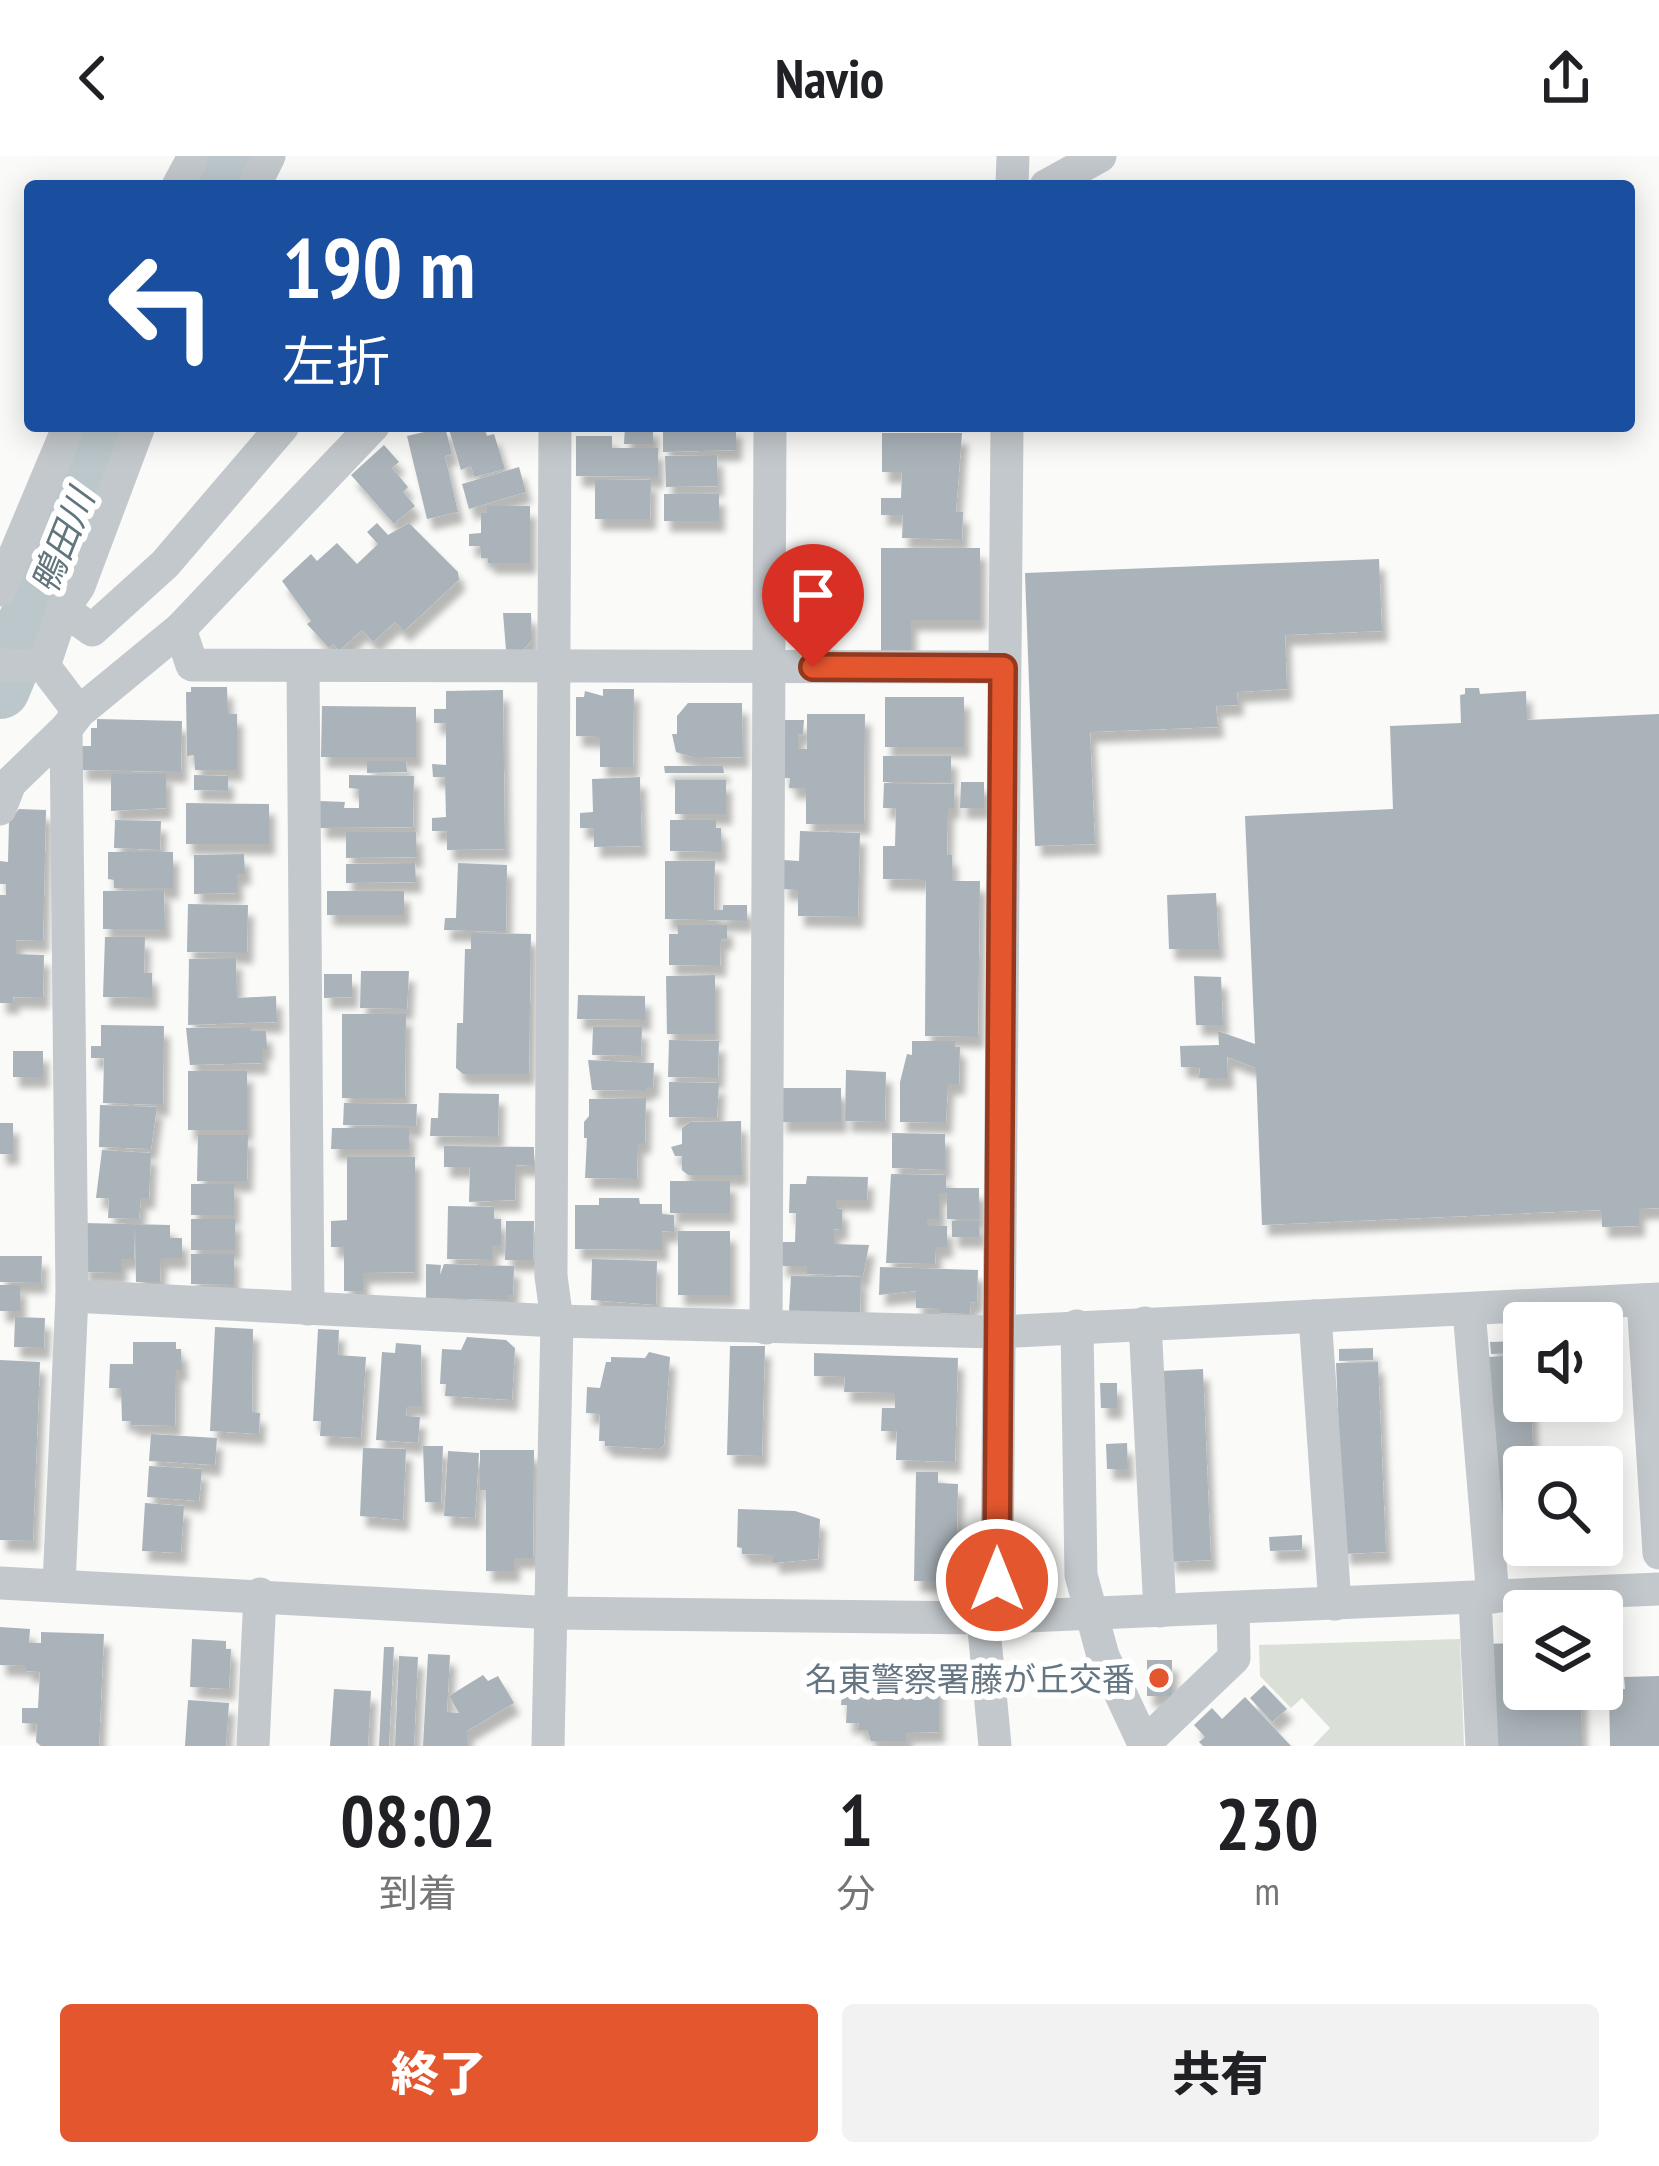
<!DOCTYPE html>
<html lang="ja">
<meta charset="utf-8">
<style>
body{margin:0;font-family:"PT Sans Narrow","Noto Sans JP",sans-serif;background:#f2f2f2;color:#202124;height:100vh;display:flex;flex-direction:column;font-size:45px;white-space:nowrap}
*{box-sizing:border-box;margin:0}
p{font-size:39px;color:#757577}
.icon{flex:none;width:66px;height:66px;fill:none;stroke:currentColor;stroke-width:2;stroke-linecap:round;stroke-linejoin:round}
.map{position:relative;height:1590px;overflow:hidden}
.sheet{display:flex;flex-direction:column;background:#fff;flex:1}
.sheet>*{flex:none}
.hud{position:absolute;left:24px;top:24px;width:1611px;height:252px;border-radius:12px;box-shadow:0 6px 30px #0003;background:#1a4fa0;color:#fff;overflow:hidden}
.buttons{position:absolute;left:1503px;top:1146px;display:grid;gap:24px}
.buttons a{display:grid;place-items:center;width:120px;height:120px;border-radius:12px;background:#fff;box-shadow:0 6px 30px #0003;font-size:60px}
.pin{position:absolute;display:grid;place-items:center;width:102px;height:102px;color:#fff;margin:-123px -51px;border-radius:50% 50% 50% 0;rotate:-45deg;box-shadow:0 0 12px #0007}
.pin .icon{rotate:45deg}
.me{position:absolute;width:132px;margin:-66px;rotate:0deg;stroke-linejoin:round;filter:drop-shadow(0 0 9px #0008)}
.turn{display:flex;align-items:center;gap:42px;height:252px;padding:0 60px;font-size:54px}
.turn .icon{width:156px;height:156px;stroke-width:2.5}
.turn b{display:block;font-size:84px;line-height:102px}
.eta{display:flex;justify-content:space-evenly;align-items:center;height:204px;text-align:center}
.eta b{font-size:72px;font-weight:800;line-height:84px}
.primary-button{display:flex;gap:24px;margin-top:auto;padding:24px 60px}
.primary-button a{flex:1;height:138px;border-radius:12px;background:#e4572e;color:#fff;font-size:48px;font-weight:800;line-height:138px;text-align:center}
.primary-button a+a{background:#f2f2f2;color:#202124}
header{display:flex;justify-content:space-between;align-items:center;height:156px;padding:0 60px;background:#fff;font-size:54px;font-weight:800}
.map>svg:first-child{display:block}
.green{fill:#dadfd7}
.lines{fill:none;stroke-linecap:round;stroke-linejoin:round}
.river{stroke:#bbc7cb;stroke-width:60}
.building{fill:#aab3b9;filter:url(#shadow)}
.minor{stroke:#c3c8cc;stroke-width:33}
.route-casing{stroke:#94391e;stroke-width:30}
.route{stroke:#e4572e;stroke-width:21}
.poi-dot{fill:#e4572e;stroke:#fff;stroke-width:4.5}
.labels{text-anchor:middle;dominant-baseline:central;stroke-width:12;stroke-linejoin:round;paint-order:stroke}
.poi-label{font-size:33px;fill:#657683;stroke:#fff;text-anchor:end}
.water-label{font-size:36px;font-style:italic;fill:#60757c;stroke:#fff}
</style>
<header><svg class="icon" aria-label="back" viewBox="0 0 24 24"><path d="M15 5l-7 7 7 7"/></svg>Navio<svg class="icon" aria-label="share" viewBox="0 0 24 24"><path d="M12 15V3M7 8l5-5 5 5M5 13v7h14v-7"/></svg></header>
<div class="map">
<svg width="1659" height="1590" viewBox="0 0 1659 1590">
<defs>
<filter id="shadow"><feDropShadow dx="6" dy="11" stdDeviation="3" flood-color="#0004"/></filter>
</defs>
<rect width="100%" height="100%" fill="#fafaf8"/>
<polygon class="green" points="1460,1483 1464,1590 1313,1590 1330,1572 1302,1542 1291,1552 1260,1520 1259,1489"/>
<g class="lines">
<g class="river">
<polyline points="224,30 240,0"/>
<polyline points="0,533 109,270"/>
</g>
</g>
<g class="building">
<polygon points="448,270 484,270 487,280 494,278 505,313 474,321 471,310 461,314"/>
<polygon points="625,270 653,270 653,288 624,288"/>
<polygon points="663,270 736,270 736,294 663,296"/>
<polygon points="445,271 452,298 445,300 458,356 427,363 407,280"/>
<polygon points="882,277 962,277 956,356 963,356 962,384 902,382 903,359 881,359 881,342 901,342 902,316 882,316"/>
<polygon points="576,280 612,280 612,292 658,292 658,321 576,320"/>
<polygon points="384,289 399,306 392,312 408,331 403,336 415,350 394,368 351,319"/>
<polygon points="717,299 718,330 666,331 665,300"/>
<polygon points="519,311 526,336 469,353 462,328"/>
<polygon points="595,323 651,324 650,363 595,363"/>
<rect x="664" y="338" width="55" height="27"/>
<polygon points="487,350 530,350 530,407 488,407 488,402 481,402 480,390 469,390 469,378 481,377 481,357 487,357"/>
<polygon points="377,367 388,379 409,367 458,416 459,424 404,475 395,466 373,486 362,474 339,495 333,488 329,492 307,468 311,465 282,425 311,398 317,405 337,387 357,408 378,388 367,376"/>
<polygon points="881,392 980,392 980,464 911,464 911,495 881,495"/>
<polygon points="1379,403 1382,475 1285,479 1287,533 1237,536 1238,549 1216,550 1218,571 1090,576 1095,688 1035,690 1025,417"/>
<polygon points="503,457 531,457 532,484 523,494 506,494"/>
<polygon points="191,531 227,531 228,558 237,558 237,614 195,614 194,599 187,600 186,536 191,536"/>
<polygon points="1465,532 1479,532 1480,538 1526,535 1527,564 1659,558 1659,1052 1639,1053 1639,1070 1602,1071 1601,1054 1262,1069 1256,912 1227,901 1228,922 1199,922 1200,912 1181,911 1180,890 1219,889 1218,875 1255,888 1245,660 1393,653 1390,570 1461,567 1460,539 1465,538"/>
<polygon points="603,533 634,533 633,611 600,611 600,581 576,580 576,541 584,541 585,535 603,540"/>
<polygon points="503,534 505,693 447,694 447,675 432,675 432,662 446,661 445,621 433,621 432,608 446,609 446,567 434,567 434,553 446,553 446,535"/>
<rect x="885" y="541" width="79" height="50"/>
<polygon points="688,547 742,547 743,601 695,602 676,596 672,578 677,578 677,560"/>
<polygon points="322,550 416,551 416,601 321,601"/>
<polygon points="807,558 865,558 864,668 806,668 806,632 789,632 790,622 784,622 780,564 804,564 803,578 798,578 798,593 807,593"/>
<polygon points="97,563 182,565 181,616 80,614 81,590 91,590 91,572 97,572"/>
<rect x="883" y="600" width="68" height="26"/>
<polygon points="367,605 406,605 407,616 367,617"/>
<polygon points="664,610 723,610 724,617 665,617"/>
<polygon points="111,618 166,618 166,652 111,655"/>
<polygon points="194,619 228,620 228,635 194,634"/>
<polygon points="349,619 414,620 413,671 320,672 320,645 345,646 344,652 359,652 359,633 349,632"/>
<polygon points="640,621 642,690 594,691 594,672 580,672 580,657 593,656 592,623"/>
<rect x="675" y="624" width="51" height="34"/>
<polygon points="961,626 984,626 984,652 960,652"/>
<polygon points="884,627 954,628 954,652 948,652 947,699 952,699 952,725 980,725 978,881 925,880 926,724 883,723 883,690 895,690 896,652 883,652"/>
<polygon points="186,647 269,648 269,688 186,688"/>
<polygon points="19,653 46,654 43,785 16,784 16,798 44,799 43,842 13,841 14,847 0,847 0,739 6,739 6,728 0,728 0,705 8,706 9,665"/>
<polygon points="115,664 161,665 160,694 114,692"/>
<polygon points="670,664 716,664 716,672 721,672 721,696 670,695"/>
<polygon points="800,675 860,677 858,761 798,760 798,734 782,733 783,704 799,705"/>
<polygon points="346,676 416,676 417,701 346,702"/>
<polygon points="108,696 173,696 173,732 114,732 114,724 108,723"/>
<polygon points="244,698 245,718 237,718 237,737 194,738 194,699"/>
<polygon points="665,705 715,705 714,754 723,754 723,749 747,749 747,765 665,763"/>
<polygon points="415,707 416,726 346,727 346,708"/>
<polygon points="458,707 507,709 506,776 444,774 445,762 456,762"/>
<polygon points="164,734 165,773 103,773 103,735"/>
<rect x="327" y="735" width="77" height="24"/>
<polygon points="1216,737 1219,793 1169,793 1167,739"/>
<polygon points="188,748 248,749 247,797 187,796"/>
<polygon points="677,769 727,769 727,783 721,783 720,810 669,809 669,778 678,778"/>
<polygon points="471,777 531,778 529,918 463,918 456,912 457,867 463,867 465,793 471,793"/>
<polygon points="105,781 145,781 144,817 152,817 152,842 103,841"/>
<polygon points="236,802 237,842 276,840 277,866 188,869 189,803"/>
<polygon points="361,815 409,815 407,853 360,852"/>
<polygon points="324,818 352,818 352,841 324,842"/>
<polygon points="715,819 715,878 667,878 666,820"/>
<polygon points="1194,820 1221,821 1223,869 1196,869"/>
<polygon points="578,839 645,840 645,864 577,863"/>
<polygon points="342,858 406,858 405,942 342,942"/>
<polygon points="101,869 164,870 163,949 103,947 104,902 91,902 91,890 101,890"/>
<polygon points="251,871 251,875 266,875 267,893 262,893 262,907 190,909 186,872"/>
<polygon points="593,871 642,871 641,900 592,899"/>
<polygon points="669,884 719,885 718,922 668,921"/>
<polygon points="912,885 955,885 955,891 960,891 959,928 948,928 946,967 900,966 900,926 907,898 912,899"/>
<rect x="13" y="895" width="30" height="26"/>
<polygon points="588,904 654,907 653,931 646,931 646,935 592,934"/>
<polygon points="846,914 886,916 885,966 845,965"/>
<rect x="188" y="915" width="59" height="59"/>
<polygon points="669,926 719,927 717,962 669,961"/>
<rect x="780" y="932" width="61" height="34"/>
<polygon points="439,937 499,938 498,981 430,980 431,962 438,962"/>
<polygon points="646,942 645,987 638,987 637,1023 585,1022 587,982 584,982 584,966 589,960 589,943"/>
<polygon points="344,947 417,948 416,970 343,969"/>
<polygon points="100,949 157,951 151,993 99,991"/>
<polygon points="741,965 742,1019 688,1019 682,1014 682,1000 675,1000 671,991 682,988 682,972 690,966"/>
<rect x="0" y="967" width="13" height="31"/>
<polygon points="332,972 409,972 409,993 331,993"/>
<polygon points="892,977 945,978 945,1014 892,1012"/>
<polygon points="198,979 248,979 247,1025 197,1025"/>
<polygon points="444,990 534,991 534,1010 516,1009 515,1044 469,1046 470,1011 444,1011"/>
<polygon points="102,994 151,997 149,1042 141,1042 139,1063 108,1062 109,1042 96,1042"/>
<polygon points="347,1001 415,1001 415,1116 363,1117 363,1135 344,1135 344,1091 331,1091 331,1065 347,1064"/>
<polygon points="891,1018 946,1019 946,1032 979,1032 979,1063 947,1063 947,1037 939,1037 939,1063 927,1063 927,1070 947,1070 947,1091 936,1091 935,1108 886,1107"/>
<polygon points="807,1020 868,1021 867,1044 836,1044 836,1052 842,1053 842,1074 834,1073 834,1088 869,1089 863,1120 807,1118 807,1110 780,1110 781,1086 795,1086 796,1057 789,1057 790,1028 806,1028"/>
<rect x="670" y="1025" width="60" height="32"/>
<rect x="191" y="1028" width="43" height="31"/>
<polygon points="599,1042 639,1042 640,1048 662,1048 662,1058 674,1059 674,1076 662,1075 662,1094 575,1093 575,1049 599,1049"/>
<polygon points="448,1050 494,1051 494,1063 501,1063 501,1089 492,1089 492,1104 447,1103"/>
<rect x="191" y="1063" width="44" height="31"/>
<polygon points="506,1065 534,1065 533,1104 505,1104"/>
<rect x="952" y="1065" width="27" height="16"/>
<polygon points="83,1067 170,1069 170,1082 182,1082 182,1102 161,1102 160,1126 136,1126 135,1073 134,1103 121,1103 121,1117 82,1116"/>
<rect x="678" y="1075" width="52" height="64"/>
<polygon points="191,1098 234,1098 234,1129 191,1128"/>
<polygon points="0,1100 42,1100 41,1127 0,1126"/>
<polygon points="592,1103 657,1105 656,1149 591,1144"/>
<polygon points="426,1108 441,1109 440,1119 444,1108 514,1110 513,1139 508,1139 508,1144 426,1142"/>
<polygon points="880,1111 978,1114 977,1147 971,1146 970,1158 940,1157 940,1153 916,1152 916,1135 879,1139"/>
<polygon points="791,1120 861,1121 860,1158 789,1156"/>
<rect x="0" y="1129" width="20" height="26"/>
<polygon points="15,1161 45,1162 44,1192 14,1191"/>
<polygon points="215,1171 253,1173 252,1256 260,1257 259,1278 210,1275"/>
<polygon points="318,1173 339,1174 338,1199 366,1201 361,1282 320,1280 321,1265 313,1265"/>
<polygon points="467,1181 506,1184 515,1192 512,1244 445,1240 446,1228 440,1228 442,1193 461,1194"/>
<polygon points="1524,1185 1524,1197 1491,1198 1490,1186"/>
<polygon points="133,1186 176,1186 176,1193 181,1193 182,1214 176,1214 175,1270 131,1269 131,1265 122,1265 121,1232 109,1232 110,1208 133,1208"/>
<polygon points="396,1187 421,1189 422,1250 407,1250 406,1260 420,1261 418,1287 376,1284 382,1196 395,1197"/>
<polygon points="730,1190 765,1190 762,1300 727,1299"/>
<polygon points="1373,1192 1373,1204 1339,1205 1339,1193"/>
<polygon points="649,1196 670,1201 664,1289 659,1293 605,1290 605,1285 599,1285 600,1258 586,1257 587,1231 600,1232 606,1206 611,1206 611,1201 645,1202"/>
<polygon points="814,1197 958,1202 955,1306 896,1304 897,1275 881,1275 882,1252 895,1252 895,1237 844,1236 845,1221 814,1220"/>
<polygon points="1524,1199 1524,1245 1531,1245 1534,1311 1524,1311 1524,1390 1496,1391 1487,1201"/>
<polygon points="0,1204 40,1206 33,1385 0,1384"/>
<polygon points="1378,1206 1386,1396 1344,1398 1336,1207"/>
<polygon points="1203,1213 1211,1404 1169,1406 1161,1215"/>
<polygon points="1100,1227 1117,1227 1117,1252 1101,1252"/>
<polygon points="151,1278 217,1282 215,1309 149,1305"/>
<polygon points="1127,1287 1128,1313 1107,1313 1106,1288"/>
<polygon points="423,1290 443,1290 441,1347 425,1346"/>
<polygon points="363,1292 406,1293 403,1364 360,1360"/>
<polygon points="480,1294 534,1294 533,1402 514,1402 514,1415 486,1415 486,1334 480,1334"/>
<polygon points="448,1295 479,1297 475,1362 444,1360"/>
<polygon points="149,1310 202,1313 199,1345 147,1341"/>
<polygon points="916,1316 938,1316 938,1327 958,1328 956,1425 914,1425"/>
<polygon points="145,1347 184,1350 181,1397 142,1395"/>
<polygon points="738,1353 795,1355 820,1363 818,1403 773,1407 773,1399 742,1398 742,1392 737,1391"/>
<polygon points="1302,1379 1302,1394 1270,1395 1269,1381"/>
<polygon points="0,1471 30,1473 29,1487 41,1487 41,1476 104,1478 99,1590 41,1590 36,1586 37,1568 22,1567 22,1552 38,1552 40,1516 26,1515 26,1510 0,1509"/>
<polygon points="192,1483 226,1485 226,1493 231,1493 229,1533 190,1531"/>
<polygon points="1524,1487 1524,1533 1581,1533 1582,1590 1485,1590 1482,1488"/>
<polygon points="384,1491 394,1491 389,1590 379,1590"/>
<polygon points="428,1498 450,1499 447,1556 459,1557 449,1540 483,1519 488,1525 498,1520 514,1547 467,1575 467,1590 423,1590"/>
<polygon points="399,1500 418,1501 414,1590 395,1590"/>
<rect x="1147" y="1504" width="25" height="36"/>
<polygon points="862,1514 871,1518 939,1517 939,1576 906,1577 906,1585 871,1585 867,1574 858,1574 859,1567 846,1567 847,1549 841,1549 843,1520"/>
<polygon points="1659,1520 1659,1590 1610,1590 1609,1533 1625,1533 1624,1521"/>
<polygon points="1264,1529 1287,1553 1272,1566 1250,1542"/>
<polygon points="334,1533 371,1535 368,1590 330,1590"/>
<polygon points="1245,1541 1291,1590 1203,1590 1199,1586 1205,1581 1194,1569 1212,1552 1222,1563"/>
<polygon points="188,1544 229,1547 226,1590 185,1590"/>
</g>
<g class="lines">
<g class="minor">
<polyline points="178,30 191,6"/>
<polyline points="254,30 269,0"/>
<polyline points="1012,30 1013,0"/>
<polyline points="1046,30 1100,0"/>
<polyline points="0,434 69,270"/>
<polyline points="63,453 79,430 139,270"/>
<polyline points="180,473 192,509 1003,511"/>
<polyline points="0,509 44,510 79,556"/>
<polyline points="44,510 63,453 92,474 165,408 283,270"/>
<polyline points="303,511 308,1153"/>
<polyline points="0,653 10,627 66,573 79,556 180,473 373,270"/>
<polyline points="72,1140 557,1165 996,1176 1659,1143"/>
<polyline points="1643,1144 1659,1397"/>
<polyline points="1469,1154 1493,1441"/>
<polyline points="1315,1160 1335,1448"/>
<polyline points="1145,1167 1160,1455"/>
<polyline points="1077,1170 1081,1419 1103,1500 1145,1590"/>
<polyline points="766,1172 770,270"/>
<polyline points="0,1427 554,1457 983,1462 1659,1433"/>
<polyline points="59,1429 72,1140 66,573"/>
<polyline points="1475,1442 1482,1590"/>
<polyline points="1144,1588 1234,1502 1233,1452"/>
<polyline points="253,1590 260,1438"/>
<polyline points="548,1590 557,1165 551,1120 555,270"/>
<polyline points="995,1590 983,1462 997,1423 1007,270"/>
</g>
</g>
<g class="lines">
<defs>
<polyline id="route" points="813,511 1003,512 997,1424"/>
</defs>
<use href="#route" class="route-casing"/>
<use href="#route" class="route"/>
</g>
<circle class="poi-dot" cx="1159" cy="1522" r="12"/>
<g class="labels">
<g class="poi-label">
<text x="1135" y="1522">名東警察署藤が丘交番</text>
</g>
<g class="water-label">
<text transform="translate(62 385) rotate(-68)">鴨田川</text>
</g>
</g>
</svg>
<div class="buttons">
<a><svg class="icon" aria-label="sound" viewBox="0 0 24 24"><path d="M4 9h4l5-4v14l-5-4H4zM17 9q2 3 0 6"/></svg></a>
<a><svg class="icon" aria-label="search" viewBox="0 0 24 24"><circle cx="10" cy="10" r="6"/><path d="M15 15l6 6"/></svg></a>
<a><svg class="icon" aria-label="layers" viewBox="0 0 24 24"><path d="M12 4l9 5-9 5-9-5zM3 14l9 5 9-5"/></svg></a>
</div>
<div class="pin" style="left:813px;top:511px;background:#d93025"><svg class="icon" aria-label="arrive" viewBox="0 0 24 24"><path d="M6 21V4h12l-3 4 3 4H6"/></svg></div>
<svg class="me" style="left:997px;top:1424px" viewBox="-20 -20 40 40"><circle r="17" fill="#e4572e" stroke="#fff" stroke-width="3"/><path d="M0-11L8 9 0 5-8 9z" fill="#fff"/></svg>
<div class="hud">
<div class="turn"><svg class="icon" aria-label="left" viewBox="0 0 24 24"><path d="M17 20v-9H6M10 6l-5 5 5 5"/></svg><div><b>190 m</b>左折</div></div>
</div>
</div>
<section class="sheet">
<div class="eta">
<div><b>08:02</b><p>到着</p></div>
<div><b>1</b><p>分</p></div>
<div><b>230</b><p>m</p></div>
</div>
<div class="primary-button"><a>終了</a><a>共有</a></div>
</section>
